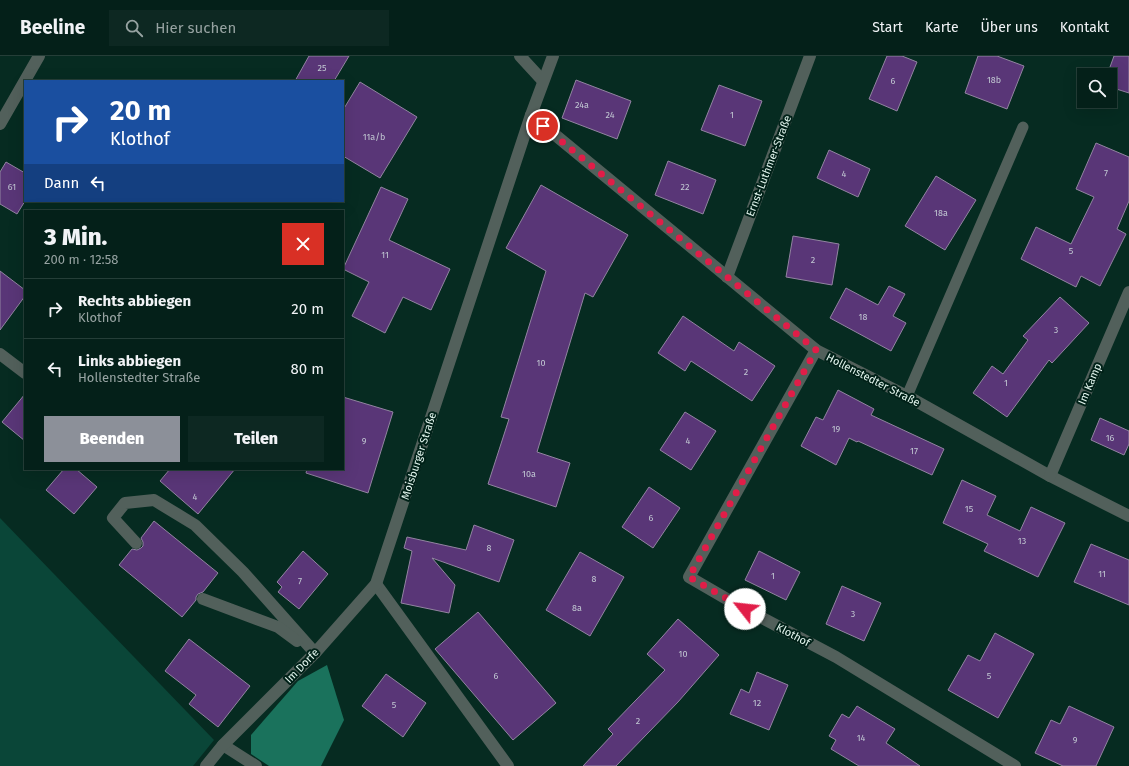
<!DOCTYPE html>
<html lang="de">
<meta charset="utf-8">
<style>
body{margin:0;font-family:"Fira Sans",sans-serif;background:#0d2822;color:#f1f3f6;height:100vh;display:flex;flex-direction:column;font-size:15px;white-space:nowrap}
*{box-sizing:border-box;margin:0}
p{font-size:13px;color:#97a3a2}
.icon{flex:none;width:22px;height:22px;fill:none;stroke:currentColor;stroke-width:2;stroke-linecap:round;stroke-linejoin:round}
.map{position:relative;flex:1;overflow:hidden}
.details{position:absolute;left:24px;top:154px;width:320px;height:260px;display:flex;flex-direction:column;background:#042019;border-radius:0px;box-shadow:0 4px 16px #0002,0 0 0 1px #253e38}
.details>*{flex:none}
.banner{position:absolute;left:24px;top:24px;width:320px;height:122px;border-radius:0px;box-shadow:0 4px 16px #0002,0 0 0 1px #253e38;background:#1a4fa0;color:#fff;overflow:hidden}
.tools{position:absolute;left:1077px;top:12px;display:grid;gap:8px}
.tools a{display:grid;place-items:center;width:40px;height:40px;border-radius:0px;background:#042019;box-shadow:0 4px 16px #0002,0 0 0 1px #253e38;font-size:20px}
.pin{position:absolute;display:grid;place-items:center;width:34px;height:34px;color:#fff;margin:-17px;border:2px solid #fff;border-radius:50%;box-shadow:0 1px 4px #0007}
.me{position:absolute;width:44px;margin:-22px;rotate:299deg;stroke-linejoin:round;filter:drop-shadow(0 0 3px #0008)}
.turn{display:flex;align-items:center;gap:14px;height:84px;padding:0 20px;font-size:18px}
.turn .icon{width:52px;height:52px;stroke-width:2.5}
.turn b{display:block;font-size:28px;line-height:34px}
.then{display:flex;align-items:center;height:38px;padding:0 20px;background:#0003;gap:8px;font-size:15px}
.round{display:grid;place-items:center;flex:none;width:42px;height:42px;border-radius:0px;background:#0d2822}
.headline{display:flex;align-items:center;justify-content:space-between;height:68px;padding:0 20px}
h1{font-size:24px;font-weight:800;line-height:30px}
.button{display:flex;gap:8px;margin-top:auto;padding:8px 20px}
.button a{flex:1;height:46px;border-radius:0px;background:#8c9099;color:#fff;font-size:16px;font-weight:800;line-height:46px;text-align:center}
.button a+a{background:#0d2822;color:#f1f3f6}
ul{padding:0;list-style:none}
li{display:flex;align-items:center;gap:12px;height:60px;padding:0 20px;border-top:1px solid #253e38}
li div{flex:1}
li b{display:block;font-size:15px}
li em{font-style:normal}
header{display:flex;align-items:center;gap:24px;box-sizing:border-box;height:56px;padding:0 20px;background:#042019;border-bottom:1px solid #253e38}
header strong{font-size:19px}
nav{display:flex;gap:22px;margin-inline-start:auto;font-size:14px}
.search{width:280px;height:36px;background:#0d2822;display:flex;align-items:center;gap:10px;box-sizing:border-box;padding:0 14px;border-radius:0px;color:#97a3a2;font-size:15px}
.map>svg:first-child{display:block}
.green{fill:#0a4638}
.water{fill:#1a725c}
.building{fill:#593677;stroke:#9284a1}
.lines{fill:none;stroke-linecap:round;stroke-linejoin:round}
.lane{stroke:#52605b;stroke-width:11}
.street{stroke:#52605b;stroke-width:12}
.route{stroke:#e11d48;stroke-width:7;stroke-dasharray:0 12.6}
.labels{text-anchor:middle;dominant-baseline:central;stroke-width:4;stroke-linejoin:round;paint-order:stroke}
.number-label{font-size:9px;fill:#c1c7d2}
.street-label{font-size:11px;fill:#e4f7f0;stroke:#002118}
</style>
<header>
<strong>Beeline</strong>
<div class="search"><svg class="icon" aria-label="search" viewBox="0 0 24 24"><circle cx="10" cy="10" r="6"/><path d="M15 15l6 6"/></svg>Hier suchen</div>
<nav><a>Start</a><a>Karte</a><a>Über uns</a><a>Kontakt</a></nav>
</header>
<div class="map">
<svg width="1129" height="710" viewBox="0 0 1129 710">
<rect width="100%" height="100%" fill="#062b21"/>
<polygon class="green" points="0,462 214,684 193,710 0,710"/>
<polygon class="water" points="327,609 344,664 321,710 269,710 251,698 251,679 298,625"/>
<g class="building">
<polygon points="309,0 349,0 334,25 295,25"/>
<polygon points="887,0 902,0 917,6 897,55 869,43"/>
<polygon points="978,0 997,0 1024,10 1007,53 965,37"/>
<polygon points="1114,0 1129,0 1129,37 1110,31 1110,11"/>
<polygon points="576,24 631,45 617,83 562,62"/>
<polygon points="360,26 417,61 380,122 343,100 343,54"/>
<polygon points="719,29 762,45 745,90 701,74"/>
<polygon points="1096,87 1129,101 1129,145 1117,173 1126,178 1100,230 1081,220 1076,231 1021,203 1036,171 1071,188 1094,141 1076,133"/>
<polygon points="829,94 870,113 858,141 817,122"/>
<polygon points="668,105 716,124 703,158 655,139"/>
<polygon points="6,106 25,117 25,145 17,158 0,148 0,116"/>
<polygon points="936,120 976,144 945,194 905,170"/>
<polygon points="541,129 628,179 593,241 585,237 537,396 570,407 556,451 488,428 509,363 501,361 546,215 506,192"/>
<polygon points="381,131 408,143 389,184 450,213 431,254 403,241 385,277 352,260 369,226 343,213"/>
<polygon points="793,180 839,188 832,229 786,221"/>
<polygon points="0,215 25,234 25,240 0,274"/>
<polygon points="889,230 905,238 893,260 906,267 891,295 830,262 846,232 878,249"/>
<polygon points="1060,241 1089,267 1052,307 1049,304 1007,361 973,337 992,310 1003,318 1028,284 1023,280"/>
<polygon points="683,260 734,295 739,286 775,310 752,345 691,305 685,315 658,297"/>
<polygon points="838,334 874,353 871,359 944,393 932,419 858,385 857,386 849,382 836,409 801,390 816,361 823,364"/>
<polygon points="25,338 25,385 2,366"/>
<polygon points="343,341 393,356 368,437 306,417 307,413 343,413"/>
<polygon points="685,356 716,375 691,414 660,394"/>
<polygon points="1100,362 1129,375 1129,388 1124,399 1091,384"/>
<polygon points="64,413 76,413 97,431 74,458 46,434"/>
<polygon points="170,413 235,413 198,458 160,425"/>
<polygon points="962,424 996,440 987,459 1020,475 1031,451 1065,467 1038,521 984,495 988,488 943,467"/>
<polygon points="649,431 680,452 653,492 622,471"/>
<polygon points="154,465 218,517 203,536 198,538 196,541 196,544 182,561 119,509 132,493 137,494 141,492 143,490 143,486 141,482"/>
<polygon points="474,469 514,484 499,526 432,502 455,529 449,557 401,547 412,495 404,492 407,481 466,494"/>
<polygon points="1091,488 1129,504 1129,549 1074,526"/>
<polygon points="303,495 328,518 299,553 278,536 282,531 277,526"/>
<polygon points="759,495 800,516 786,544 745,524"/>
<polygon points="580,496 624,521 590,580 546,554"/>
<polygon points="842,530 881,547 864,585 826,568"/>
<polygon points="478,556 556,647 513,684 435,593"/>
<polygon points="678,563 719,599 678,646 616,710 583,710 613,678 608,673 665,614 647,598"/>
<polygon points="995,577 1034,598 998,662 948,634 968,599 980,605"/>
<polygon points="189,583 250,630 218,671 189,648 196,639 165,615"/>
<polygon points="757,616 788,629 769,674 730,658 741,633 749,637"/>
<polygon points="386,618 426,647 403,681 362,650"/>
<polygon points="857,650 895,673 886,687 920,710 859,710 831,693 836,684 829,680 842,658 849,662"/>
<polygon points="1069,650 1114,671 1096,710 1063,710 1035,697 1051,664 1060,668"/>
</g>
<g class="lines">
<polyline class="lane" points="907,340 1023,71"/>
<g class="street">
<polyline points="520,0 543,25"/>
<polyline points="531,59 816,294 907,340 1050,420 1129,460"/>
<polyline points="0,68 39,0"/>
<polyline points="727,221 810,0"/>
<polyline points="816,294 689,521 732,546 836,601 1015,710"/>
<polyline points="0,298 25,317"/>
<polyline points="1050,420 1129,236"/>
<polyline points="136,487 113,462 125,447 154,444 195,469 243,516 315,597"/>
<polyline points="376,528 508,710"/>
<polyline points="203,543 278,571 297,585"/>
<polyline points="223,689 256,710"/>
<polyline points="206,710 223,689 315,597 376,528 531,59 553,0"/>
</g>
</g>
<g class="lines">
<polyline class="route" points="543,70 816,294 689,521 745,553"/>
</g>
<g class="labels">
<g class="number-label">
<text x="322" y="12">25</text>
<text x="994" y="24">18b</text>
<text x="893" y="25">6</text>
<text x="582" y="49">24a</text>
<text x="610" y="59">24</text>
<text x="732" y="59">1</text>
<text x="374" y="81">11a/b</text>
<text x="1106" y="117">7</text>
<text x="844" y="118">4</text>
<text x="12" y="131">61</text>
<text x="685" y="131">22</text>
<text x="941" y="157">18a</text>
<text x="1071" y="195">5</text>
<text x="385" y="199">11</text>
<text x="813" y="204">2</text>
<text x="863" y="261">18</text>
<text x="1056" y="274">3</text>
<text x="541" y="307">10</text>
<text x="746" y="316">2</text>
<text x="1006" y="327">1</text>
<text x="836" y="373">19</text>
<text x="1110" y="382">16</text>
<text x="364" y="385">9</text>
<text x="688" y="385">4</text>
<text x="914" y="395">17</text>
<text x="529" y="418">10a</text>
<text x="195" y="441">4</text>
<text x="969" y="453">15</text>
<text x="651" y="462">6</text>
<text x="1022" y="485">13</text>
<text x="489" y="492">8</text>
<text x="1102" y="518">11</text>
<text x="773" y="520">1</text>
<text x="594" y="523">8</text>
<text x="300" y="525">7</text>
<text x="577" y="552">8a</text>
<text x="853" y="558">3</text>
<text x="683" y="598">10</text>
<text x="496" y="620">6</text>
<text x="989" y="620">5</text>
<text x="757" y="647">12</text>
<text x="394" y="649">5</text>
<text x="638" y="665">2</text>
<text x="861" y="682">14</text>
<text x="1075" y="684">9</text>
</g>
<g class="street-label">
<text transform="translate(769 110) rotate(-69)">Ernst-Luthmer-Straße</text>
<text transform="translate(873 324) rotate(27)">Hollenstedter Straße</text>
<text transform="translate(1090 328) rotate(-67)">Im Kamp</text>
<text transform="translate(419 400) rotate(-72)">Moisburger Straße</text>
<text transform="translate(793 579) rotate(28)">Klothof</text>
<text transform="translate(302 610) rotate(-46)">Im Dorfe</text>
</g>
</g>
</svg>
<div class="tools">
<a><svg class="icon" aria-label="search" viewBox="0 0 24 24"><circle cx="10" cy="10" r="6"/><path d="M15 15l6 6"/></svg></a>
</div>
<div class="pin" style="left:543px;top:70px;background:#d93025"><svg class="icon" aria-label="arrive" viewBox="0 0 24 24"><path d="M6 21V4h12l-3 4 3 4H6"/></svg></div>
<svg class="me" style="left:745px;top:553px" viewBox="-20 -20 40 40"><circle r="19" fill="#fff"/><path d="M0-13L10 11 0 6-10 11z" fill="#e11d48"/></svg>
<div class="banner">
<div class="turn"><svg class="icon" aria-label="right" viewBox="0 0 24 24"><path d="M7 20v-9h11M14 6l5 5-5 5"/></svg><div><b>20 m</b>Klothof</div></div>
<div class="then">Dann<svg class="icon" aria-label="left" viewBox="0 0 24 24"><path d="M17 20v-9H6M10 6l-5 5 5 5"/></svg></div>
</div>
<section class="details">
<div class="headline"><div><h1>3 Min.</h1><p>200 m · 12:58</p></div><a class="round" style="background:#d93025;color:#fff"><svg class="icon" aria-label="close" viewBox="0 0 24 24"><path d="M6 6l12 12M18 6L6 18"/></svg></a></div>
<ul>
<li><svg class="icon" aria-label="right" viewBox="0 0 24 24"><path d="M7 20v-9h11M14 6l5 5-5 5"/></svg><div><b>Rechts abbiegen</b><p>Klothof</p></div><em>20 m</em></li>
<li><svg class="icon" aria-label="left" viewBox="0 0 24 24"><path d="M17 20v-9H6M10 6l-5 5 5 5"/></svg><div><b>Links abbiegen</b><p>Hollenstedter Straße</p></div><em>80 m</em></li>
</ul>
<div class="button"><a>Beenden</a><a>Teilen</a></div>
</section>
</div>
